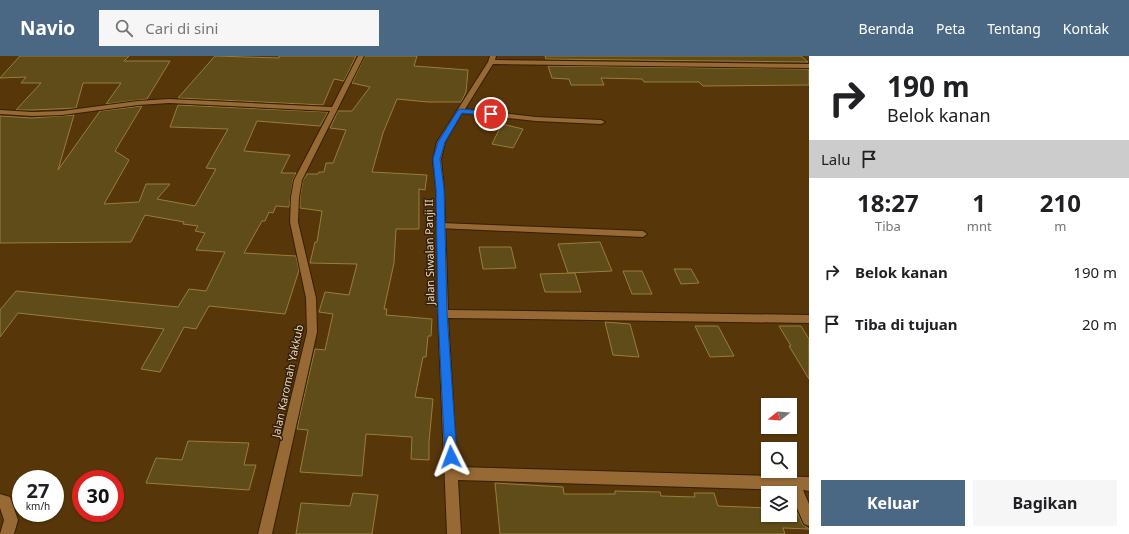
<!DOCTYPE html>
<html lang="id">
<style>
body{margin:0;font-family:"Noto Sans",sans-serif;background:#f6f6f6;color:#202124;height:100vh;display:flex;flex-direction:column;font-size:15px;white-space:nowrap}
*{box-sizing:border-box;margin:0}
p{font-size:13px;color:#757577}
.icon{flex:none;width:22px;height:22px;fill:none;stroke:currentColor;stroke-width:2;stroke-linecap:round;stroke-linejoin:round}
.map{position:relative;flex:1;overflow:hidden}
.panel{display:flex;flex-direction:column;background:#fff;width:320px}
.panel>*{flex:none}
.banner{background:#fff;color:#202124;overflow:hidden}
.needle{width:26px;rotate:253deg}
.tools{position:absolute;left:761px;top:342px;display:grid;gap:8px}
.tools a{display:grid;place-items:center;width:36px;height:36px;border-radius:0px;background:#fff;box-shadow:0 1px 3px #0004;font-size:20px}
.speed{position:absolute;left:12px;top:414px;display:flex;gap:8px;font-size:20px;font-weight:700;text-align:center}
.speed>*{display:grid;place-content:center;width:52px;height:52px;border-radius:50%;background:#fff;box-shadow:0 1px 3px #0004;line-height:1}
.speed small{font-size:10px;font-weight:400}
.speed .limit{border:6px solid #d22;background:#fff;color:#111}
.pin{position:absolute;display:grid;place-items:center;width:34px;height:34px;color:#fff;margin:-17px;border:2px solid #fff;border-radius:50%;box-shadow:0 1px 4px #0007}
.me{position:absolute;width:44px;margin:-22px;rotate:357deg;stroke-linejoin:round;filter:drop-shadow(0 0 3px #0008)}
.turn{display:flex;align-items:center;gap:14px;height:84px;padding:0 12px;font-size:18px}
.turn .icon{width:52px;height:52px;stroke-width:2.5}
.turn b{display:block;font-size:28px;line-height:34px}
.then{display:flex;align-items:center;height:38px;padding:0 12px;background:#0003;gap:8px;font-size:15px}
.eta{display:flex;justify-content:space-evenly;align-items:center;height:68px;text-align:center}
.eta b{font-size:24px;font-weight:700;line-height:28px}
.action{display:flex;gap:8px;margin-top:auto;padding:8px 12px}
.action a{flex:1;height:46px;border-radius:0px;background:#4a6784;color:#fff;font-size:16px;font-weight:700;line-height:46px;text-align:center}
.action a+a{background:#f6f6f6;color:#202124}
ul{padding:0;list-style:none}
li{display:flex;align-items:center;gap:12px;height:52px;padding:0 12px}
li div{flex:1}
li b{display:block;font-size:15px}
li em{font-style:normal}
header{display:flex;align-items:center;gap:24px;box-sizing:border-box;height:56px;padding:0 20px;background:#4a6784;color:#fff}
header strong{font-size:19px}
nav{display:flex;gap:22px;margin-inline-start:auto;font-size:14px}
.search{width:280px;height:36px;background:#f6f6f6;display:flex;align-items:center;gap:10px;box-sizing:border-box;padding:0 14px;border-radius:0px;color:#757577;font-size:15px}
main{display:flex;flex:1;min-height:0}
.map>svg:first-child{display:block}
.building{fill:#5f4c19;stroke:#987e3c}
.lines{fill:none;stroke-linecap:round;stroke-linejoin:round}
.service-casing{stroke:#361f03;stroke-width:2}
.minor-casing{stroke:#361f03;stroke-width:2}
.service{fill:#976935;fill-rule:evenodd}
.minor{fill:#976935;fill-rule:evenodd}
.route{fill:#1a73e8;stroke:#114b97}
.labels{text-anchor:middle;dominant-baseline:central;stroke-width:3;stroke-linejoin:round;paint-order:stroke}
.street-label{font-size:11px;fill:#f1d8bd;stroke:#33200a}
</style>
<header>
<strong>Navio</strong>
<div class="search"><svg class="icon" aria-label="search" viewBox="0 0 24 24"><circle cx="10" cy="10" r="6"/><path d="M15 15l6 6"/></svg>Cari di sini</div>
<nav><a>Beranda</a><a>Peta</a><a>Tentang</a><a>Kontak</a></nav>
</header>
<main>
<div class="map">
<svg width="809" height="478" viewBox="0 0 809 478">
<rect width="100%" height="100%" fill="#57360a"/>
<g class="building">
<polygon points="20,0 129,0 124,5 170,5 147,43 106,48 121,27 83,27 76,52 32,54 16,54 41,27 21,27 26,21 0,22"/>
<polygon points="215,0 279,2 279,0 356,0 344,25 334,23 323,49 178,42"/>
<polygon points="365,0 417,0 414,10 468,14 466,36 461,46 428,46 397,43 383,77 372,116 427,119 425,134 419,133 419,173 396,173 394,207 384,253 387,253 386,259 432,263 431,280 428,280 426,301 423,301 415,341 433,343 429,386 429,404 411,403 412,381 366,378 362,420 300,416 308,374 297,373 299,363 315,293 325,294 333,258 319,256 325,236 349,239 357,208 310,207 315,186 317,186 322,155 300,152 300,141 303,124 307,118 318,118 319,116 324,116 326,107 333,107 346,74 330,72 338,55 352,55 370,31 352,27"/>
<polygon points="545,0 801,0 808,6 546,3"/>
<polygon points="548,10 809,13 809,29 703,30 699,26 644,26 642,23 601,22 604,29 571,29 569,23 567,23 552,22"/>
<polygon points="178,49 328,56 320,70 257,65 244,95 290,99 281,117 296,117 293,124 289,151 276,150 273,157 269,156 265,165 262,165 244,197 296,200 299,214 285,258 209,250 196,273 184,271 160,316 141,313 164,273 18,257 0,281 0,254 16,235 178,251 189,233 206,235 225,196 196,194 205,177 195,175 198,170 183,168 184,166 145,159 131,186 0,187 0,60 32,62 74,59 58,114 100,55 142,50 115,95 129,104 104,148 139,146 146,128 170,128 157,143 195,150 216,113 206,112 228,73 170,71"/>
<polygon points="502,68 523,73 513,92 492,88"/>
<polygon points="600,186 612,215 568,217 558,188"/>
<polygon points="479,191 511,191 516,212 483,213"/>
<polygon points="674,213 691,213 699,227 681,228"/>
<polygon points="623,215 642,215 652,238 632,238"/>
<polygon points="575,217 581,236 545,236 540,218"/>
<polygon points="605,266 630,268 639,301 613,299"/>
<polygon points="695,270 718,270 734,300 710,301"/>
<polygon points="779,270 801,270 809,283 809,323 789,290 791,290"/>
<polygon points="188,385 249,387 244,409 256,409 249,434 146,427 156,402 182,404"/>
<polygon points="495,427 563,431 564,438 615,438 615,435 660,436 661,440 695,441 694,437 714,437 718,450 768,452 768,459 790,459 790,452 795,452 803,469 809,473 783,472 785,478 500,478"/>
<polygon points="353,437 378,439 372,478 296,478 301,447 350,450"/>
</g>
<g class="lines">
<defs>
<polygon id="service" points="441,167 643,175 647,178 643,181 438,172 437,170"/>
<g id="minor">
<polygon points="358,0 364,0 302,124 299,141 298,166 316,242 317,276 272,478 258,478 307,276 306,242 290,166 291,141 294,124 330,55 169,47 138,49 62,59 32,60 0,58 0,54 32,56 62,55 138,45 169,43 332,51"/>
<polygon points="490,0 496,0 495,4 809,8 809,12 493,8 465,53 536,61 601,64 605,66 601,68 536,65 462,57 445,86 441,103 444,133 448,254 809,259 809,267 448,262 457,411 809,421 809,435 803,434 809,448 809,470 804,468 789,434 458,424 461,478 447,478 438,258 436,133 433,103 437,86 488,6"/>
<polygon points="0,438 10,441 18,464 14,478 0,478 4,464 0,452"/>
</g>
</defs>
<use href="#service" class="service-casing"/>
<use href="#minor" class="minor-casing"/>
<use href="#service" class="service"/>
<use href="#minor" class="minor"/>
</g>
<polygon class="route" points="460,53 491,56 494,58 491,60 462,57 445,86 440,103 444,133 447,258 457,401 455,405 451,407 447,405 445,401 438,258 436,133 433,103 438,86 458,54"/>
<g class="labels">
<g class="street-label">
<text transform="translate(429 196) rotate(-91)">Jalan Siwalan Panji II</text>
<text transform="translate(287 325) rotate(-78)">Jalan Karomah Yakkub</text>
</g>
</g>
</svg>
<div class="tools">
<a><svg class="needle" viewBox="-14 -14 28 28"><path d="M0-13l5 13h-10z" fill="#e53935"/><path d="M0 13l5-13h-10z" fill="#757577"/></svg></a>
<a><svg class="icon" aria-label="search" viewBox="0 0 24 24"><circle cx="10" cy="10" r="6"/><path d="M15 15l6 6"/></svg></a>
<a><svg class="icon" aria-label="layers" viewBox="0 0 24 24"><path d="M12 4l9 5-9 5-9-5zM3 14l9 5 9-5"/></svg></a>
</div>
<div class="speed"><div>27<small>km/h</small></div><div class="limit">30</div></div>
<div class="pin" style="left:491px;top:58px;background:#d93025"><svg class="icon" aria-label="arrive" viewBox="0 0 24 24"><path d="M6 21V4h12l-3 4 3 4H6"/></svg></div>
<svg class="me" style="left:451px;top:401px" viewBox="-20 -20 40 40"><path d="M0-17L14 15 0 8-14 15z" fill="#1a73e8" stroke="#fff" stroke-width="4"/></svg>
</div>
<section class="panel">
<div class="banner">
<div class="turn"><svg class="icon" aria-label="right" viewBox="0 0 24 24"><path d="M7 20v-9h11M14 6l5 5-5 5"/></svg><div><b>190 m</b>Belok kanan</div></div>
<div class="then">Lalu<svg class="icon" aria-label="arrive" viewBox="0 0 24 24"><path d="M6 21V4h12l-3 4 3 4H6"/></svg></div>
</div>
<div class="eta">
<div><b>18:27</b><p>Tiba</p></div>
<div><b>1</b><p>mnt</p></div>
<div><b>210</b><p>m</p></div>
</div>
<ul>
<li><svg class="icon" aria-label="right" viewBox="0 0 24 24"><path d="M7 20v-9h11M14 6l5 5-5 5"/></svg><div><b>Belok kanan</b></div><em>190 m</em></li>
<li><svg class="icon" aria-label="arrive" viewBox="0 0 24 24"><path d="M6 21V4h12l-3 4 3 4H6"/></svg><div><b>Tiba di tujuan</b></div><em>20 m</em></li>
</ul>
<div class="action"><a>Keluar</a><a>Bagikan</a></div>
</section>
</main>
